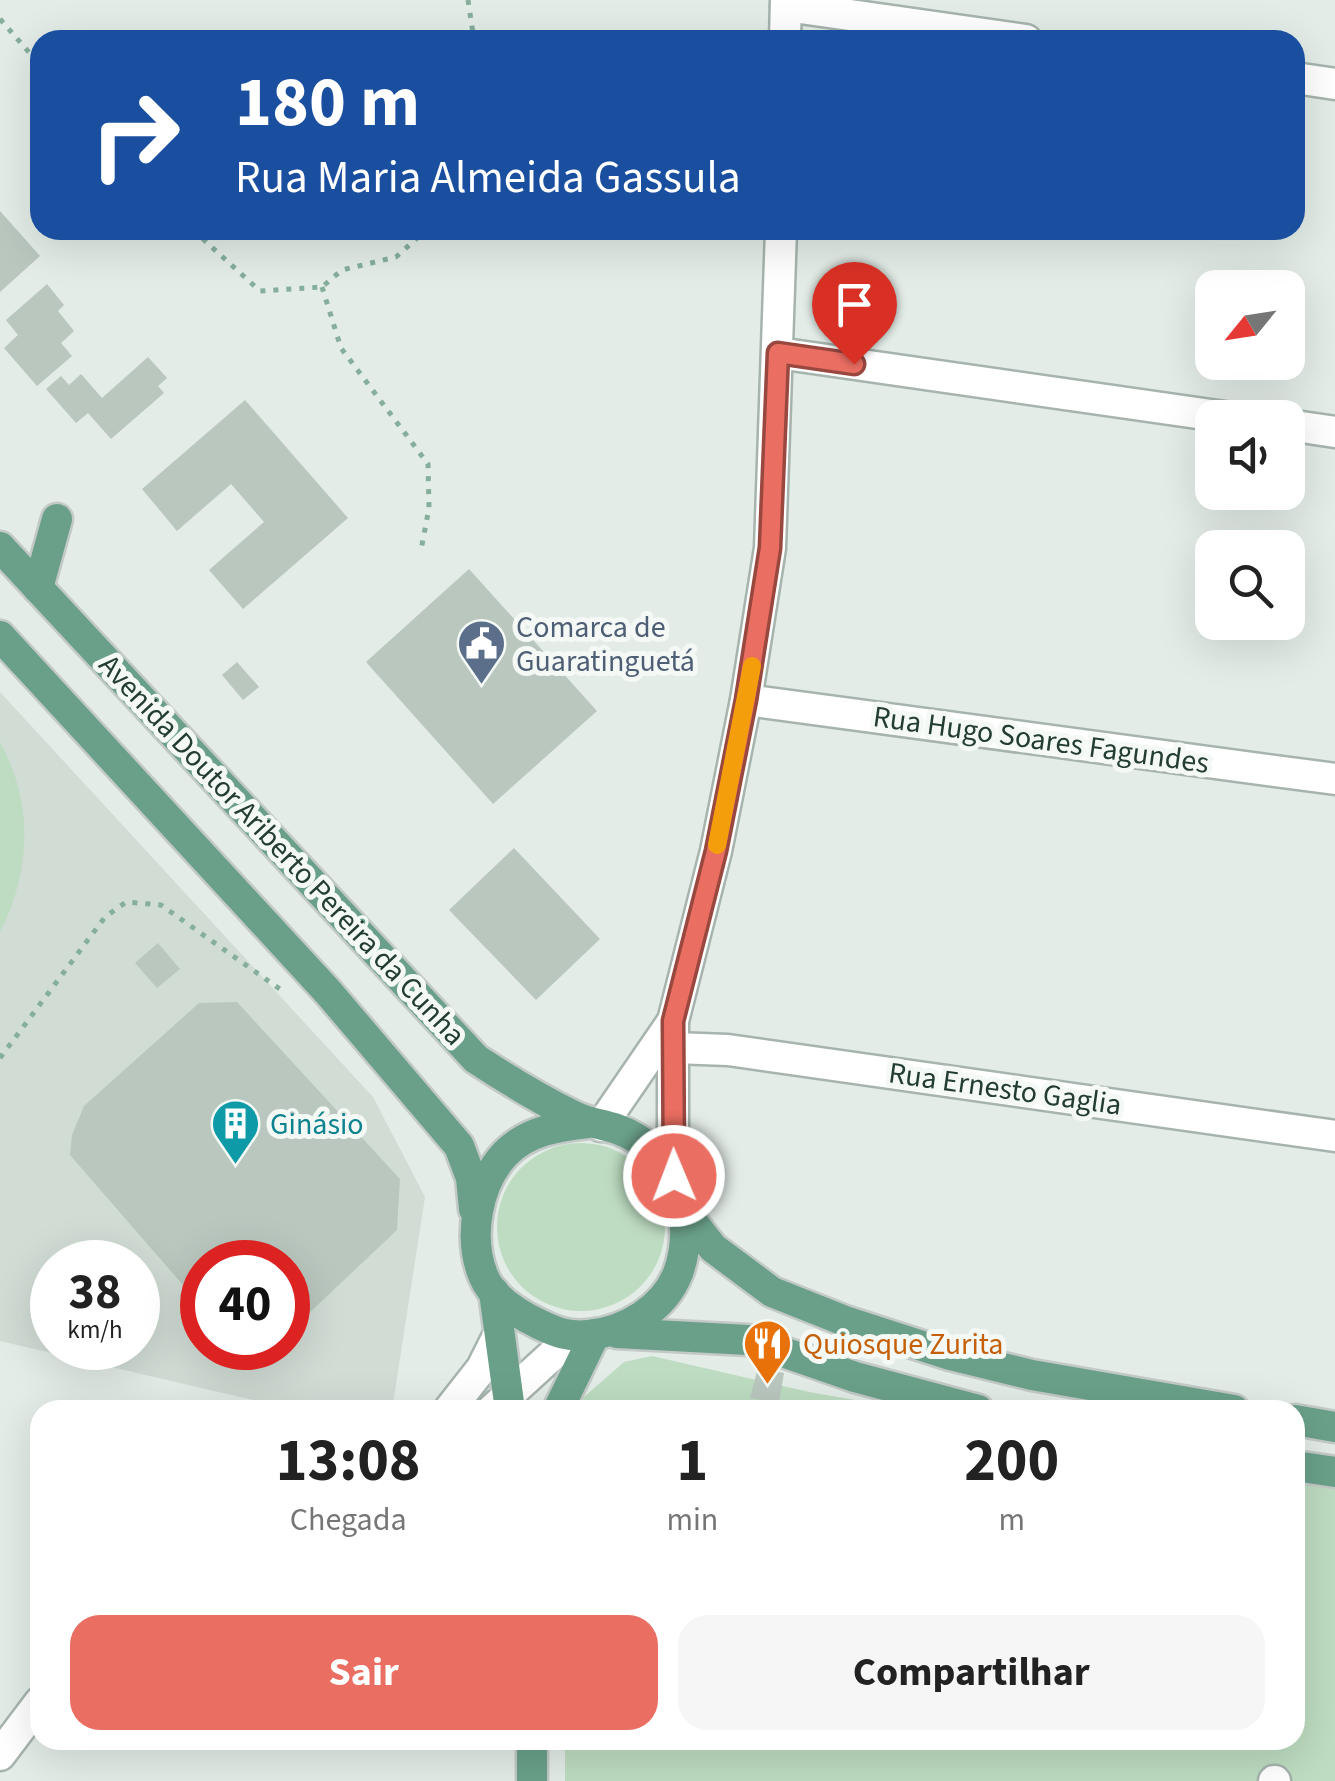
<!DOCTYPE html>
<html lang="pt">
<meta charset="utf-8">
<style>
body{margin:0;font-family:"Source Sans 3",sans-serif;background:#f6f6f6;color:#222;height:100vh;display:flex;flex-direction:column;font-size:38px;white-space:nowrap}
*{box-sizing:border-box;margin:0}
p{font-size:32px;color:#767676}
.icon{flex:none;width:55px;height:55px;fill:none;stroke:currentColor;stroke-width:2;stroke-linecap:round;stroke-linejoin:round}
.map{position:relative;flex:1;overflow:hidden}
.sheet{position:absolute;left:30px;top:1400px;width:1275px;height:350px;display:flex;flex-direction:column;background:#fff;border-radius:30px;box-shadow:0 10px 40px #0002}
.sheet>*{flex:none}
.guide{position:absolute;left:30px;top:30px;width:1275px;height:210px;border-radius:30px;box-shadow:0 10px 40px #0002;background:#1a4fa0;color:#fff;overflow:hidden}
.needle{width:65px;rotate:240deg}
.buttons{position:absolute;left:1195px;top:270px;display:grid;gap:20px}
.buttons a{display:grid;place-items:center;width:110px;height:110px;border-radius:20px;background:#fff;box-shadow:0 10px 40px #0002;font-size:50px}
.speed{position:absolute;left:30px;top:1240px;display:flex;gap:20px;font-size:50px;font-weight:700;text-align:center}
.speed>*{display:grid;place-content:center;width:130px;height:130px;border-radius:50%;background:#fff;box-shadow:0 10px 40px #0002;line-height:1}
.speed small{font-size:25px;font-weight:400}
.speed .limit{border:15px solid #d22;background:#fff;color:#111}
.pin{position:absolute;display:grid;place-items:center;width:85px;height:85px;color:#fff;margin:-102px -42px;border-radius:50% 50% 50% 0;rotate:-45deg;box-shadow:0 0 10px #0007}
.pin .icon{rotate:45deg}
.me{position:absolute;width:110px;margin:-55px;rotate:359deg;stroke-linejoin:round;filter:drop-shadow(0 0 8px #0008)}
.turn{display:flex;align-items:center;gap:35px;height:210px;padding:0 40px;font-size:45px}
.turn .icon{width:130px;height:130px;stroke-width:2.5}
.turn b{display:block;font-size:70px;line-height:85px}
.eta{display:flex;justify-content:space-evenly;align-items:center;height:170px;text-align:center}
.eta b{font-size:60px;font-weight:700;line-height:70px}
.button{display:flex;gap:20px;margin-top:auto;padding:20px 40px}
.button a{flex:1;height:115px;border-radius:30px;background:#eb6e62;color:#fff;font-size:40px;font-weight:700;line-height:115px;text-align:center}
.button a+a{background:#f6f6f6;color:#222}
.map>svg:first-child{display:block}
.built{fill:#d1dcd5;fill-rule:evenodd}
.green{fill:#bddcc1}
.building{fill:#b9c7bf}
.lines{fill:none;stroke-linecap:round;stroke-linejoin:round}
.minor-casing{stroke:#a6b4ad;stroke-width:35}
.major-casing{stroke:#c2c9c6;stroke-width:35}
.path{stroke:#85ae9b;stroke-width:5;stroke-dasharray:5 8;stroke-linecap:butt}
.minor{stroke:#fff;stroke-width:30}
.major{stroke:#6aa089;stroke-width:30}
.route-casing{stroke:#994840;stroke-width:25}
.route{stroke:#eb6e62;stroke-width:18}
.slow{stroke:#f59e0b;stroke-width:18}
.labels{text-anchor:middle;dominant-baseline:central;stroke-width:10;stroke-linejoin:round;paint-order:stroke}
.service-label{font-size:30px;fill:#4e5e75;stroke:#f4f9f5;text-anchor:start}
.street-label{font-size:30px;fill:#243d32;stroke:#f4f9f5}
.culture-label{font-size:30px;fill:#0d838f;stroke:#f4f9f5;text-anchor:start}
.food-label{font-size:30px;fill:#c56008;stroke:#f4f9f5;text-anchor:start}
</style>
<div class="map">
<svg width="1335" height="1781" viewBox="0 0 1335 1781">
<rect width="100%" height="100%" fill="#e3ece7"/>
<path class="built" d="M0 692 373 1097 425 1197 392 1410H296L0 1341ZM52 1262H138V1348H52ZM202 1262H288V1348H202Z"/>
<g class="green">
<path d="M0 742C34 804 31 871 0 932Z"/>
<circle cx="581" cy="1227" r="84"/>
<polygon points="652,1356 809,1392 913,1410 579,1410 584,1397 624,1362"/>
<polygon points="1295,1476 1335,1482 1335,1781 565,1781 565,1740 1295,1740"/>
</g>
<g class="building">
<polygon points="0,211 40,256 0,292"/>
<polygon points="47,284 64,305 58,311 74,331 61,343 72,356 37,386 4,348 18,335 6,320"/>
<polygon points="148,357 167,378 158,386 164,393 111,439 88,413 76,423 46,389 61,376 69,385 81,374 102,398"/>
<polygon points="245,400 348,518 243,609 209,570 264,522 231,484 177,531 142,489"/>
<polygon points="469,569 597,711 493,804 366,662"/>
<polygon points="237,662 259,687 243,700 222,675"/>
<polygon points="514,848 600,939 536,1000 449,910"/>
<polygon points="158,943 180,969 157,988 135,963"/>
<polygon points="237,1002 400,1179 397,1230 288,1333 288,1262 202,1262 202,1307 70,1155 72,1135 84,1106 199,1003"/>
<polygon points="758,1368 784,1373 779,1403 750,1398"/>
</g>
<g class="lines">
<defs>
<g id="minor">
<polyline points="786,6 1026,40"/>
<polyline points="785,40 786,0"/>
<polyline points="1295,78 1335,84"/>
<polyline points="778,353 1232,418"/>
<polyline points="1288,425 1335,432"/>
<polyline points="746,700 1335,779"/>
<polyline points="674,1048 728,1050 1335,1136"/>
<polyline points="601,1126 673,1021"/>
<polyline points="673,1176 673,1021 716,851 746,700 770,548 781,230"/>
<polyline points="449,1410 482,1368 499,1334"/>
<polyline points="492,1410 572,1337"/>
<polyline points="0,1755 40,1702"/>
<polyline points="1274,1781 1275,1781"/>
</g>
<g id="major">
<path d="M0 547 476 1059C508 1080 539 1099 574 1116 588 1123 602 1124 617 1129 676 1150 698 1218 678 1273 664 1309 626 1331 589 1335 569 1337 557 1333 539 1324 518 1314 492 1299 483 1275 468 1237 477 1184 505 1154 527 1131 559 1126 588 1123"/>
<polyline points="38,588 57,519"/>
<polyline points="0,636 328,992 459,1146 471,1178 474,1209"/>
<polyline points="687,1215 713,1248 772,1292 845,1321 950,1355 1032,1375 1234,1410"/>
<polyline points="494,1292 510,1410"/>
<polyline points="617,1333 748,1340 855,1377 978,1410"/>
<polyline points="558,1410 595,1334"/>
<polyline points="1295,1420 1335,1427"/>
<polyline points="1295,1466 1335,1472"/>
<polyline points="532,1740 532,1781"/>
</g>
</defs>
<use href="#minor" class="minor-casing"/>
<use href="#major" class="major-casing"/>
<g class="path">
<polyline points="468,0 474,40"/>
<polyline points="0,19 40,65"/>
<polyline points="193,230 260,291 322,287 342,270 396,257 426,230"/>
<polyline points="322,287 341,348 428,464 429,508 421,550"/>
<polyline points="0,1058 105,917 126,902 161,905 284,992"/>
</g>
<use href="#minor" class="minor"/>
<use href="#major" class="major"/>
</g>
<g class="lines">
<defs>
<polyline id="route" points="674,1176 673,1021 716,851 746,700 770,548 778,353 854,364"/>
</defs>
<use href="#route" class="route-casing"/>
<use href="#route" class="route"/>
<polyline class="slow" points="717,845 752,666"/>
</g>
<defs>
<symbol id="civic-pin" viewBox="-11 -11 22 30"><path d="M0 17L-7.5 6A9.5 9.5 0 1 1 7.5 6Z" fill="#5c6f8a" stroke="#f4f9f5"/><path d="M-.6-6.5H3V-4.5H.6V-3L4-1V1h2V6H-6V1h2V-1L-.6-3ZM-1.2 2.5V6h2.4V2.5Z" fill="#fff"/></symbol>
<symbol id="building-pin" viewBox="-11 -11 22 30"><path d="M0 17L-7.5 6A9.5 9.5 0 1 1 7.5 6Z" fill="#0f9aa8" stroke="#f4f9f5"/><path d="M-4-6H4V6H1V3H-1V6H-4ZM-2.5-4.3h1.7v1.8h-1.7ZM.8-4.3h1.7v1.8H.8ZM-2.5-1h1.7V.8h-1.7ZM.8-1h1.7V.8H.8Z" fill="#fff"/></symbol>
<symbol id="restaurant-pin" viewBox="-11 -11 22 30"><path d="M0 17L-7.5 6A9.5 9.5 0 1 1 7.5 6Z" fill="#e8710a" stroke="#f4f9f5"/><path d="M-5-6h1v4h1v-4h1v4h1v-4h1v5L-1.5 .5V6h-2V.5L-5-1ZM5-6V6H3V1.5H1.5Q1.5-4 5-6Z" fill="#fff"/></symbol>
</defs>
<g fill-rule="evenodd">
<use href="#civic-pin" x="454" y="616" width="55" height="75"/>
<use href="#building-pin" x="208" y="1096" width="55" height="75"/>
<use href="#restaurant-pin" x="740" y="1316" width="55" height="75"/>
</g>
<g class="labels">
<g class="service-label">
<text x="516" y="627">Comarca de<tspan x="516" dy="34">Guaratinguetá</tspan></text>
</g>
<g class="street-label">
<text transform="translate(1041 740) rotate(8)">Rua Hugo Soares Fagundes</text>
<text transform="translate(282 850) rotate(47)">Avenida Doutor Ariberto Pereira da Cunha</text>
<text transform="translate(1005 1089) rotate(8)">Rua Ernesto Gaglia</text>
</g>
<g class="culture-label">
<text x="270" y="1124">Ginásio</text>
</g>
<g class="food-label">
<text x="803" y="1344">Quiosque Zurita</text>
</g>
</g>
</svg>
<div class="buttons">
<a><svg class="needle" viewBox="-14 -14 28 28"><path d="M0-13l5 13h-10z" fill="#e53935"/><path d="M0 13l5-13h-10z" fill="#767676"/></svg></a>
<a><svg class="icon" aria-label="sound" viewBox="0 0 24 24"><path d="M4 9h4l5-4v14l-5-4H4zM17 9q2 3 0 6"/></svg></a>
<a><svg class="icon" aria-label="search" viewBox="0 0 24 24"><circle cx="10" cy="10" r="6"/><path d="M15 15l6 6"/></svg></a>
</div>
<div class="speed"><div>38<small>km/h</small></div><div class="limit">40</div></div>
<div class="pin" style="left:854px;top:364px;background:#d93025"><svg class="icon" aria-label="arrive" viewBox="0 0 24 24"><path d="M6 21V4h12l-3 4 3 4H6"/></svg></div>
<svg class="me" style="left:674px;top:1176px" viewBox="-20 -20 40 40"><circle r="17" fill="#eb6e62" stroke="#fff" stroke-width="3"/><path d="M0-11L8 9 0 5-8 9z" fill="#fff"/></svg>
<div class="guide">
<div class="turn"><svg class="icon" aria-label="right" viewBox="0 0 24 24"><path d="M7 20v-9h11M14 6l5 5-5 5"/></svg><div><b>180 m</b>Rua Maria Almeida Gassula</div></div>
</div>
<section class="sheet">
<div class="eta">
<div><b>13:08</b><p>Chegada</p></div>
<div><b>1</b><p>min</p></div>
<div><b>200</b><p>m</p></div>
</div>
<div class="button"><a>Sair</a><a>Compartilhar</a></div>
</section>
</div>
